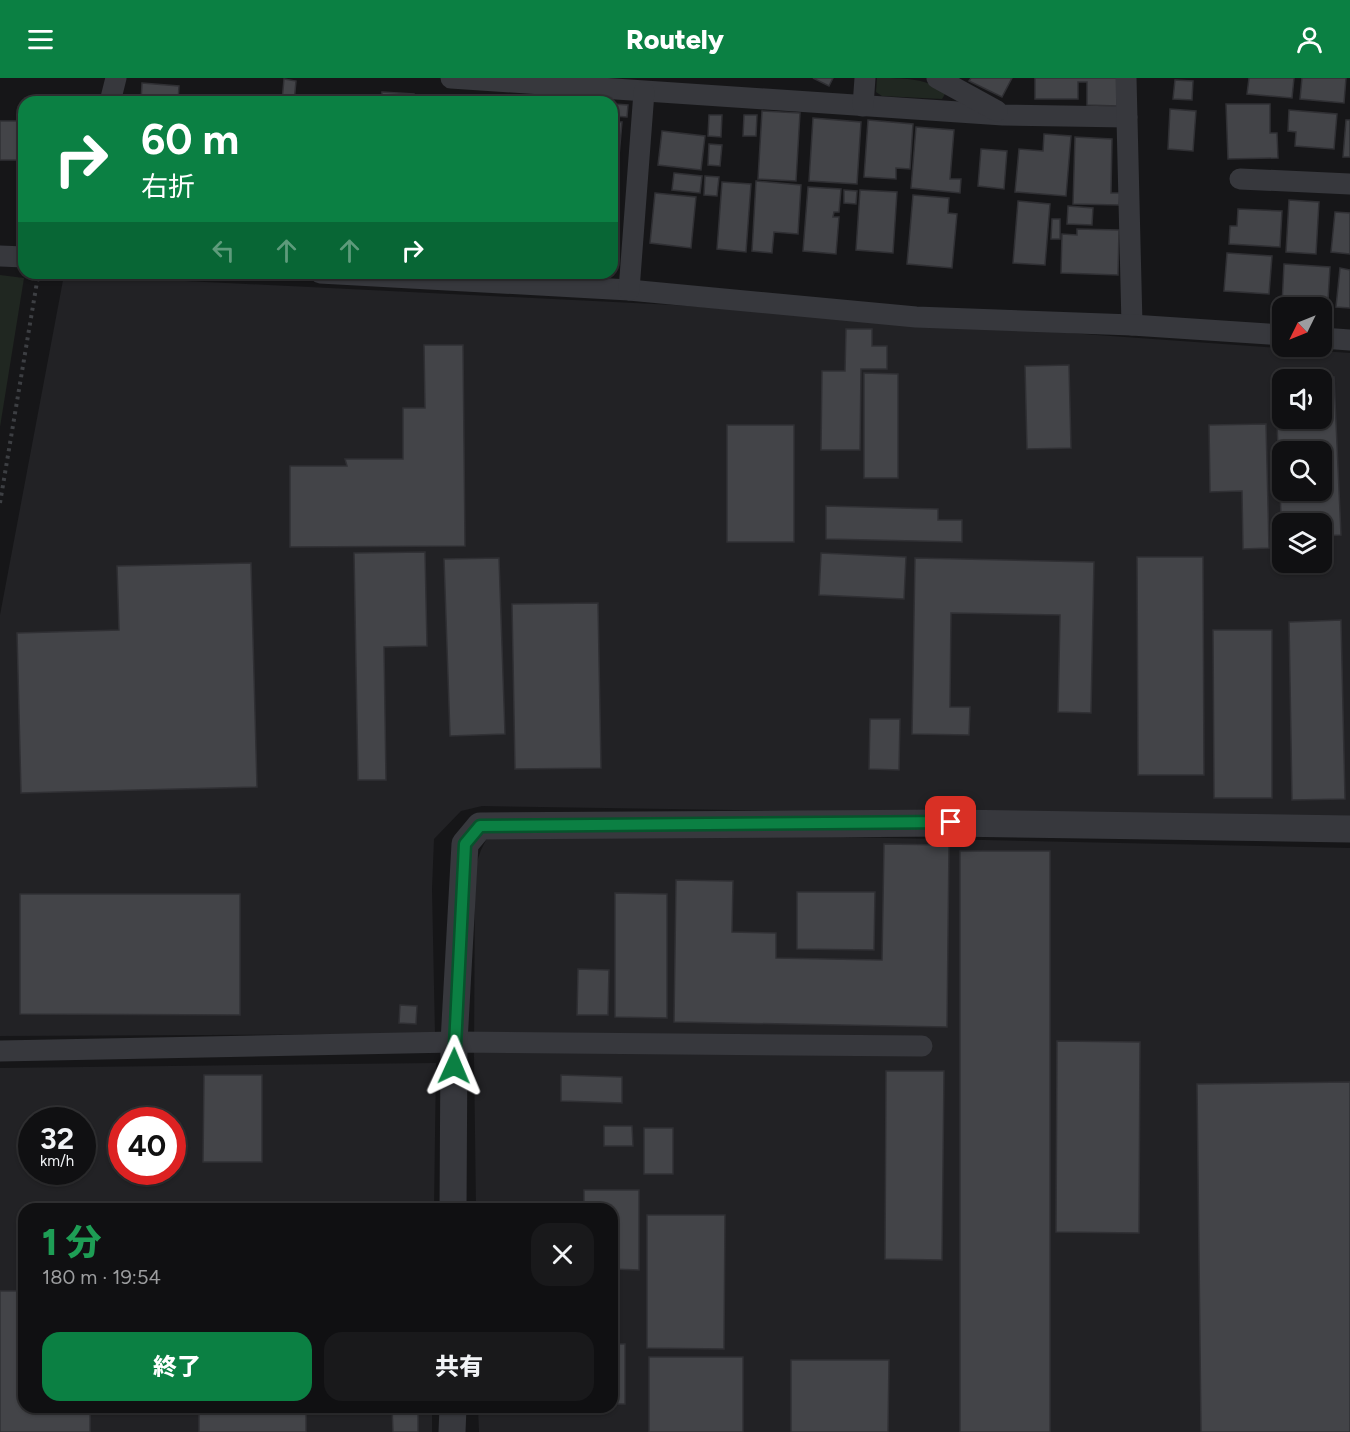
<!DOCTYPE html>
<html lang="ja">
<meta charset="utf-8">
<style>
body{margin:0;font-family:Figtree,"Noto Sans JP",sans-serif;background:#19191b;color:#f1f3f6;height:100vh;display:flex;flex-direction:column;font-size:22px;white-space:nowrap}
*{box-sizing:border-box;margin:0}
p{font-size:20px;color:#9c9d9f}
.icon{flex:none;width:33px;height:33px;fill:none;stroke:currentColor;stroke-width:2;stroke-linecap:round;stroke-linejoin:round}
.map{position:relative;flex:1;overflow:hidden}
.side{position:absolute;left:18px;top:1125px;width:600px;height:210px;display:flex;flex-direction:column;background:#101012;border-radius:18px;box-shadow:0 2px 4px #0004,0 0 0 2px #303032}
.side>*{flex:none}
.guide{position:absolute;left:18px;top:18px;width:600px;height:183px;border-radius:18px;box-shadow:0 2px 4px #0004,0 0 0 2px #303032;background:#0b8043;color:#fff;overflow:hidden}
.needle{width:39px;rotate:227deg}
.controls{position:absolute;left:1272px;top:219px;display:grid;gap:12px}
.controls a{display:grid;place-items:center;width:60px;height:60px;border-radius:12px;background:#101012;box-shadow:0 2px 4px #0004,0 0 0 2px #303032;font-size:30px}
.speed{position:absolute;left:18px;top:1029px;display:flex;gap:12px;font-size:30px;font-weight:700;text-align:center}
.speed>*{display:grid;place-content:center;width:78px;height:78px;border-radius:50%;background:#101012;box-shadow:0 2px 4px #0004,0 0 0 2px #303032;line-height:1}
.speed small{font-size:15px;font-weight:400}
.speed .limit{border:9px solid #d22;background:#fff;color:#111}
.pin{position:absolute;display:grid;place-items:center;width:51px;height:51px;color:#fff;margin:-26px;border-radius:12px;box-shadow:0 3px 9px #0006}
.me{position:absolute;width:66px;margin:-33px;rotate:1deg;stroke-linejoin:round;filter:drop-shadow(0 0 4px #0008)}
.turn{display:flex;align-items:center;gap:21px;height:126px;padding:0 24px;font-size:27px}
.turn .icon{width:78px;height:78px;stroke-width:2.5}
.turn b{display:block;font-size:42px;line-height:51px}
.lanes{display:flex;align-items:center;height:57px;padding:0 24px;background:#0003;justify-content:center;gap:30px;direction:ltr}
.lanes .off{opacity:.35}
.round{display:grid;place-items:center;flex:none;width:63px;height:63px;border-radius:18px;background:#19191b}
.summary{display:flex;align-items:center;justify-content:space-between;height:102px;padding:0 24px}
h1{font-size:36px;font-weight:800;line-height:45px;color:#1e9e55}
.cta{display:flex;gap:12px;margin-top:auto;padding:12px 24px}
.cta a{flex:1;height:69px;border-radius:18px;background:#0b8043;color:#fff;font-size:24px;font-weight:800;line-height:69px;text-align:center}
.cta a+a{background:#19191b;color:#f1f3f6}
header{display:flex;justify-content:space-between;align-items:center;height:78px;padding:0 24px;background:#0b8043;color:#fff;font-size:27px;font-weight:800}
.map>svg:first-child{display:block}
.built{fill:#222225;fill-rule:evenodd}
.green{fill:#202721}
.building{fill:#434448;stroke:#303034;stroke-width:1.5;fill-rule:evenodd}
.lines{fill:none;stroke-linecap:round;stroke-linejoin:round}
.path{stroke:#3d3f43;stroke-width:4;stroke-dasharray:3 4.5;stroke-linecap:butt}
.minor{stroke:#37383d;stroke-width:21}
.tertiary{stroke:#37383d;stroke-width:27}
.route-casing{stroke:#07532c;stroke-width:15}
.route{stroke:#0b8043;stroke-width:10}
</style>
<header><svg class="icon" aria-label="menu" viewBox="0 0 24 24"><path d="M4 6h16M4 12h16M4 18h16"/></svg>Routely<svg class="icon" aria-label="person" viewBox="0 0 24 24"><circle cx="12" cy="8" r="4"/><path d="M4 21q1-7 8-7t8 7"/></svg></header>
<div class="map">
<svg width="1350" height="1354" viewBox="0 0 1350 1354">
<rect width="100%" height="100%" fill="#161618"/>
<g class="built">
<path d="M64 197 674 227 1350 275V742L482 728 461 733 434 761 432 811 435 956 0 958V537ZM1282 302H1322V340H1282ZM1282 374H1322V412H1282ZM1282 446H1322V484H1282Z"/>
<polygon points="748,757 1350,770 1350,1354 479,1354 478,1329 612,1329 612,1131 476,1131 474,979 475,789 481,772 488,758"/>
<path d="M436 985 434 1131H24V1329H432V1354H0V990ZM32 1042H82V1094H32ZM122 1042H172V1094H122Z"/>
</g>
<g class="green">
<path d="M877 0C899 0 933 0 945 16L942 21 882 18 876 14Z"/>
<polygon points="428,16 474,19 474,24 428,24"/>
<polygon points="0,197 24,200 0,349"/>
</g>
<g class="building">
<polygon points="813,0 833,0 829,8"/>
<polygon points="971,0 1012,0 1002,19 969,3"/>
<polygon points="1035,0 1117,0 1117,28 1087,27 1087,4 1078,4 1078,21 1035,21"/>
<polygon points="1249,0 1294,0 1292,20 1247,16"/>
<polygon points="1302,0 1346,0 1344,25 1300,21"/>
<polygon points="284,1 296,3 294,24 282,23"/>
<polygon points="1175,2 1193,3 1192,22 1173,21"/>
<polygon points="142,5 179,8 178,24 141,24"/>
<polygon points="382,14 414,16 413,24 382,24"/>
<polygon points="185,21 224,24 184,24"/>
<polygon points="614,26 628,27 627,39 613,38"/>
<polygon points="1226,26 1270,26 1270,55 1277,55 1278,80 1228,81"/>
<polygon points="1170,31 1196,33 1193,73 1168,71"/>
<polygon points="1289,32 1337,36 1334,71 1295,68 1296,54 1288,53"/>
<polygon points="762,33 800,35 796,103 758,101"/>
<polygon points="709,37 722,37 721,59 708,58"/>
<polygon points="744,37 757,37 756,58 743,58"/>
<polygon points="813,40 861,44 857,106 809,103"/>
<polygon points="868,42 913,46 910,91 896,90 896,101 864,99"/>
<polygon points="1346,42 1350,42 1350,79 1343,79"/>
<rect x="0" y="43" width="24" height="39"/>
<polygon points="612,44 622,44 618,89 612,89"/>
<polygon points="916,49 954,52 950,101 961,101 960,115 911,110"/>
<polygon points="662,53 705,58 701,92 658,87"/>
<polygon points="1044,56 1071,58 1066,118 1015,114 1019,71 1043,73"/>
<polygon points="1075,59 1112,61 1111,115 1120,115 1119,127 1073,126"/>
<polygon points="709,66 722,67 720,88 708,87"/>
<polygon points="981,71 1007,73 1004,111 978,108"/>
<polygon points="674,95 702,98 700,115 672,112"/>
<polygon points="705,98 719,99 717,118 704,117"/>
<polygon points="756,103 801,107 798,156 774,154 772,175 752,173"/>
<polygon points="722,104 751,106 746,174 717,171"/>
<polygon points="808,109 841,111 839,134 834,134 833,139 839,139 836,176 803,173"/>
<polygon points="844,112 857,113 856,126 844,125"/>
<polygon points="860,112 897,114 893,175 856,172"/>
<polygon points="655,115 696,119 691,170 650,165"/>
<polygon points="913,117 949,120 948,135 957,136 952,190 907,186"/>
<polygon points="1289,122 1319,124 1316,176 1286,174"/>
<polygon points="1018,123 1050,126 1045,187 1013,185"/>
<polygon points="1068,128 1093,130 1092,147 1067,146"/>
<polygon points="1238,131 1282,133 1280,169 1229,166 1230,148 1237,148"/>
<polygon points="1335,134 1350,135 1350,176 1331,174"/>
<polygon points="1052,141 1060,141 1060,161 1051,161"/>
<polygon points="1077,151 1119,152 1118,197 1061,195 1062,156 1077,157"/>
<polygon points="1227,175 1272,178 1269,216 1224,213"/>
<polygon points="1284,186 1330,189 1328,222 1309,220 1309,229 1282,227"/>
<polygon points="1340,190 1350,192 1350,230 1336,229"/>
<polygon points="846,251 872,251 872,268 887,268 887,291 861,291 860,372 821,372 822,293 845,293"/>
<polygon points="424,267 463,267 465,468 290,469 290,388 347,388 345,381 403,381 403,330 425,330"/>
<polygon points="1069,287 1071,370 1027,371 1025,288"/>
<polygon points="864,295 898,296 898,400 864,400"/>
<path d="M1334 299 1341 457 1322 458V446H1282V460L1275 301ZM1282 302H1322V340H1282ZM1282 374H1322V412H1282Z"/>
<polygon points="1266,346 1269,470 1243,471 1242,413 1210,414 1209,347"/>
<rect x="727" y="347" width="67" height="117"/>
<polygon points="826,428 938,431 938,442 962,442 962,464 826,461"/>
<polygon points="425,474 427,568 384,569 386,702 358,702 354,475"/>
<polygon points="821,475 906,479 904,521 819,517"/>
<polygon points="1137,479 1203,479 1204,697 1138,697"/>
<polygon points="499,480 505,656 450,658 444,481"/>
<polygon points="915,480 1094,484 1091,635 1058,634 1060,537 951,535 950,629 970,629 969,657 912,656"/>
<polygon points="251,485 257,709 21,715 17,555 119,552 117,488"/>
<polygon points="598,525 601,690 515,691 512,526"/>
<polygon points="1341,542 1345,721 1292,722 1289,544"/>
<polygon points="1213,552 1272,552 1272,720 1214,720"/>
<polygon points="870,641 900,641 899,692 869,691"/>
<polygon points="884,766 949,767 947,949 674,944 676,802 733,803 732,854 776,855 776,880 882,882"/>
<rect x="960" y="773" width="90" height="581"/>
<polygon points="797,814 875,814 874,872 797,871"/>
<polygon points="615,815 667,816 667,940 615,939"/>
<polygon points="20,816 240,816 240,937 20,936"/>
<polygon points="578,891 609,892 608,937 577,937"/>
<polygon points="400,927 417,928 416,946 399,945"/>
<polygon points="1057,963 1140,964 1139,1155 1056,1154"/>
<polygon points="886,993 944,993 942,1182 885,1181"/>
<polygon points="204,997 262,997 262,1084 203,1084"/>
<polygon points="561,997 622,999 622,1025 561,1023"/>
<polygon points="1350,1004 1350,1354 1201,1354 1197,1006"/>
<polygon points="604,1048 632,1048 633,1068 604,1068"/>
<rect x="644" y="1050" width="29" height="46"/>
<polygon points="584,1112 639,1112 639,1192 612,1191 612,1131 584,1131"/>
<polygon points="647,1137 725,1137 724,1271 647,1270"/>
<polygon points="0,1213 24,1213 24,1329 90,1329 90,1354 0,1354"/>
<rect x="612" y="1266" width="13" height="60"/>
<rect x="649" y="1279" width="94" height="75"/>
<polygon points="791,1282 889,1282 888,1354 791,1354"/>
<rect x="199" y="1329" width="107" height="25"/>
<polygon points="392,1329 418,1329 418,1354 393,1354"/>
</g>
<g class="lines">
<polyline class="path" points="0,425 38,198"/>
<g class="minor">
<polyline points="451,0 1003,37 1127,39"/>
<polyline points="937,0 997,33"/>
<polyline points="1126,0 1132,247"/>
<polyline points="110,24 116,0"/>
<polyline points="863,28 865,0"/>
<polyline points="1240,101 1350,106"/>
<polyline points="0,178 24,179"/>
<polyline points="320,195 629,212 916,239 1132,247 1282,257"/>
<polyline points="629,212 644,14"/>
<polyline points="1322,260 1350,262"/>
<polyline points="0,973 454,964 922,968"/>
</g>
<g class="tertiary">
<polyline points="453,1131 454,964 465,766 480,748 951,745 1350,751"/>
<polyline points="452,1354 453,1329"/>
</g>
</g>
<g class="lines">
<defs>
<polyline id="route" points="454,988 465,766 480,748 951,744"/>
</defs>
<use href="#route" class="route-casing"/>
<use href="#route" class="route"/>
</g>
</svg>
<div class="controls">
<a><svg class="needle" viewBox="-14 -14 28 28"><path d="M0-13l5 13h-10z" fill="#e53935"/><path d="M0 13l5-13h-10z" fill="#9c9d9f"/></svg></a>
<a><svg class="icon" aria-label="sound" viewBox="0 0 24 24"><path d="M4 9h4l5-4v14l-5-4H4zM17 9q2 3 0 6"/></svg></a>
<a><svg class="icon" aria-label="search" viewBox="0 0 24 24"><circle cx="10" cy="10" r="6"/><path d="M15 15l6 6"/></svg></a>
<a><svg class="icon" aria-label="layers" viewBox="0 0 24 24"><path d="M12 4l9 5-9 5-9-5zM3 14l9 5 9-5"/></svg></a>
</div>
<div class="speed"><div>32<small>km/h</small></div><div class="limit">40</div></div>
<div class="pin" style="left:951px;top:744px;background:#d93025"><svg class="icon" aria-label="arrive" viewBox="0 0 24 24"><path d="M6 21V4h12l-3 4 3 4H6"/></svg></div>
<svg class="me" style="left:454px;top:988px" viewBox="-20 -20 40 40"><path d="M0-17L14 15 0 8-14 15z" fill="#0b8043" stroke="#fff" stroke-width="4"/></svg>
<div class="guide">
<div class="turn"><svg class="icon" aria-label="right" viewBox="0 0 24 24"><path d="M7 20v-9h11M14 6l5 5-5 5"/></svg><div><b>60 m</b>右折</div></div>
<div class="lanes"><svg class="icon off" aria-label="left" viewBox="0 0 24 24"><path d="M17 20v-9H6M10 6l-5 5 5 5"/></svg><svg class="icon off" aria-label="ahead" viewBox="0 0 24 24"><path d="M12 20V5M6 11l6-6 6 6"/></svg><svg class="icon off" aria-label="ahead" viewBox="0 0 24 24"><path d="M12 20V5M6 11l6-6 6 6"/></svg><svg class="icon" aria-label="right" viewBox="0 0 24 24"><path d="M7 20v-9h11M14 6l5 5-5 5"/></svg></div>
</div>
<section class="side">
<div class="summary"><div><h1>1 分</h1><p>180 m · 19:54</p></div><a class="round"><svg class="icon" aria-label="close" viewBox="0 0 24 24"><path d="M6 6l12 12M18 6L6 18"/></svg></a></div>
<div class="cta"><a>終了</a><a>共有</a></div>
</section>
</div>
